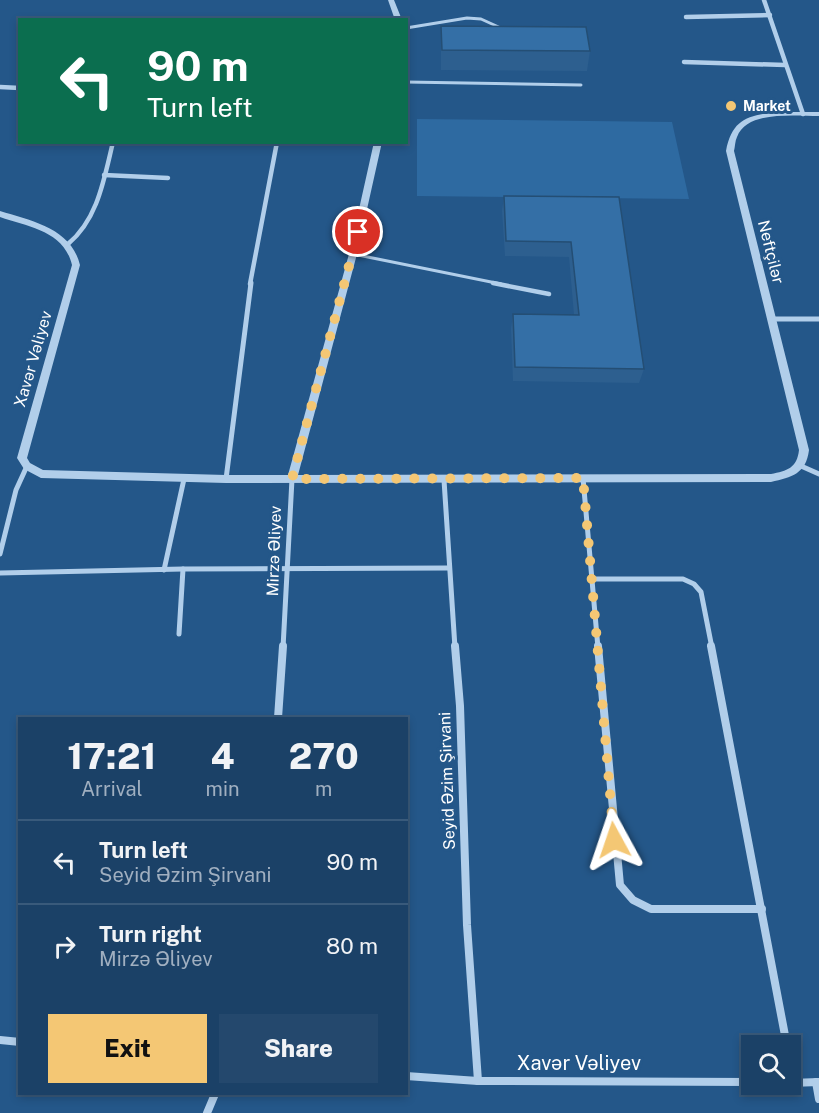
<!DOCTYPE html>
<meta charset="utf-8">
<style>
body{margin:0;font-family:"Public Sans",sans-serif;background:#24486d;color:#f1f3f6;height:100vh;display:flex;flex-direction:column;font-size:22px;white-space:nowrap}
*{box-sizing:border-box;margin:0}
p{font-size:20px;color:#a0afc0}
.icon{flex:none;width:33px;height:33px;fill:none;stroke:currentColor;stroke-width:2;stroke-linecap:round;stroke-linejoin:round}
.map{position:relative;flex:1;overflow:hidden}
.side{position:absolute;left:18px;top:717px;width:390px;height:378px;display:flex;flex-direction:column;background:#1b4167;border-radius:0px;box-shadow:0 3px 9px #0003,0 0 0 2px #395a7b}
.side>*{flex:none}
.banner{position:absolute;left:18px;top:18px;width:390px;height:126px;border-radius:0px;box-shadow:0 3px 9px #0003,0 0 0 2px #395a7b;background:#0b6e4f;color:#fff;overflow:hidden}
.controls{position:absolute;left:741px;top:1035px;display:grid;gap:12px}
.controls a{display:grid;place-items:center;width:60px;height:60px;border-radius:0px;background:#1b4167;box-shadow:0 3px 9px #0003,0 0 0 2px #395a7b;font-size:30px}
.pin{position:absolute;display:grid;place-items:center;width:51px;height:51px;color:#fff;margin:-26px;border:3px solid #fff;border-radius:50%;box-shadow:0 2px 6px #0007}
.me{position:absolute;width:66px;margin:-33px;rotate:355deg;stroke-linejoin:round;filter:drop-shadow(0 0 4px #0008)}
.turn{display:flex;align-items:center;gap:21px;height:126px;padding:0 30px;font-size:27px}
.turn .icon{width:78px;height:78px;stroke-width:2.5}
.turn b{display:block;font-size:42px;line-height:51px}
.eta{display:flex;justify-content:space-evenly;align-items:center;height:102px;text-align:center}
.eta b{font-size:36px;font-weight:800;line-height:42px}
.cta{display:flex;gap:12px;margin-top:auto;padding:12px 30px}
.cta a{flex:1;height:69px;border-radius:0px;background:#f4c774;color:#111;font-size:24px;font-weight:800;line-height:69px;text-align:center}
.cta a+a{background:#24486d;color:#f1f3f6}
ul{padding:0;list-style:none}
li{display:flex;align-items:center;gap:18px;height:84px;padding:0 30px;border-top:2px solid #395a7b}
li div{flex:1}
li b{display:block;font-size:22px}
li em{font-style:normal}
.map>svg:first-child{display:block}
.green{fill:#2e6aa1}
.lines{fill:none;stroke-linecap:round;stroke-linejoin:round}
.service-far1{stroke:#b1ceea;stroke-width:3}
.service{stroke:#b1ceea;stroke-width:4.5}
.minor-far2{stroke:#b1ceea;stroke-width:4.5}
.minor-far1{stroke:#b1ceea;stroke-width:5}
.minor{stroke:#b1ceea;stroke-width:8}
.tertiary{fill:#b1ceea;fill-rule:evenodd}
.wall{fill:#2d5f8f}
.building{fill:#346fa6;stroke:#244e74;stroke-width:1.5}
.route{stroke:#f4c774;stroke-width:10;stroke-dasharray:0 18}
.poi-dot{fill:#f4c774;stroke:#245789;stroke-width:2}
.labels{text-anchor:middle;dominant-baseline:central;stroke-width:6;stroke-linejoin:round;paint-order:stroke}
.far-poi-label{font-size:14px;font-weight:bold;fill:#fff;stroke:#245789;text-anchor:start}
.street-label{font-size:16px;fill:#fff;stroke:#245789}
.near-street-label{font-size:20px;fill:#fff;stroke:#245789}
</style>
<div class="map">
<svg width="819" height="1113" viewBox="0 0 819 1113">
<rect width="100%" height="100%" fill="#245789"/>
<polygon class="green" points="417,119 672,122 689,199 417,196"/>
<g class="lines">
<g class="service-far1">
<polyline points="406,28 467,18 481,19 503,29"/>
<polyline points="406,82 581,85"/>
<polyline points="353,254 501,284"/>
</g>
<polyline class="service" points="493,283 549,294"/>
<g class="minor-far2">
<polyline points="764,0 803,114"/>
<polyline points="686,17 770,15"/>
<polyline points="684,62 785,65"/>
<polyline points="0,87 20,88"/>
<polyline points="104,175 168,178"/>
<path d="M68 244C98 219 104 179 113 142"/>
<polyline points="250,284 277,142"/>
</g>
<g class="minor-far1">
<polyline points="772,319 819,319"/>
<polyline points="801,466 819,474"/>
<polyline points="583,478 598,648"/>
<polyline points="226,479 251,283"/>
<polyline points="444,480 455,648"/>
<polyline points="0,554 16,490 27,466"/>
<polyline points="164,570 184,479"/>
<polyline points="0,573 183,569 448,568"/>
<polyline points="590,579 683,579 694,584 701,592 712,648"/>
<polyline points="179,634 183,569"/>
<polyline points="283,648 292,479"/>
</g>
<g class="minor">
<polyline points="455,646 460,706 467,925 478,1081"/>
<polyline points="598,646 620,885 633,900 651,909 762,909"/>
<polyline points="711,646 787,1046"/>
<polyline points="278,718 283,646"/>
<polyline points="0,1040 20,1042"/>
<polyline points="790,1062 794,1083"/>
<polyline points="406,1076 478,1081 752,1082"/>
<polyline points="816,1082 819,1099"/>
<polyline points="790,1083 819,1082"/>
<polyline points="207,1113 215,1094"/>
</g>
<g class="tertiary">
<polygon points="388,0 394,0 402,20 395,20"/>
<path d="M777 112H819V116C796 116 747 110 737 137 735 141 735 147 734 151L809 450C806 474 792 477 771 482L226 483 41 478 24 469 17 458 72 265C64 231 29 227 0 217V211C32 221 71 228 80 265L27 458 30 463 43 470 226 475H288L349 254 374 142H382L357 254 298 475 771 474C787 471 797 468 799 450L726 151C732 119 748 115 777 112Z"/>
</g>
</g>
<g class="wall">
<polygon points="441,26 590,51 587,71 441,70"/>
<polygon points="504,196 619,197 644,369 639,383 513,381 511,329 513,314 574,315 569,257 505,256 502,211"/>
</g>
<g class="building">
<polygon points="441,26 586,27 590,51 442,50"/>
<polygon points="504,196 619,197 644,369 515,367 513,314 579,315 571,242 506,241"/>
</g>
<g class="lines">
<polyline class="route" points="358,232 292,479 583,478 614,840"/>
</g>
<circle class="poi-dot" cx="731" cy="106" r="6"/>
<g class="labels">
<g class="far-poi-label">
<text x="743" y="106">Market</text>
</g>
<g class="street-label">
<text transform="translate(771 252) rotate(76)">Neftçilər</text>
<text transform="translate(33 359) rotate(-74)">Xavər Vəliyev</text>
<text transform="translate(274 551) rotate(-88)">Mirzə Əliyev</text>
<text transform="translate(447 781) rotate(-92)">Seyid Əzim Şirvani</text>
</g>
<g class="near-street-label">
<text x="579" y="1063">Xavər Vəliyev</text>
</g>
</g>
</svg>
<div class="controls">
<a><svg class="icon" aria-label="search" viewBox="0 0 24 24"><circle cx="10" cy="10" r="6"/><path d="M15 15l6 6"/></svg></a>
</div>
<div class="pin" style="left:358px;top:232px;background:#d93025"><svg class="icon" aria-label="arrive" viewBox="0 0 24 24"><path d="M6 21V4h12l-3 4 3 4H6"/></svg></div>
<svg class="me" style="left:614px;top:840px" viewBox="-20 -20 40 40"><path d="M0-17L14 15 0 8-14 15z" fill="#f4c774" stroke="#fff" stroke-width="4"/></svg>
<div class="banner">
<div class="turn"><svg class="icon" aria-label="left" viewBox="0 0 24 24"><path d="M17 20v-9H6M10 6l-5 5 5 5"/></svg><div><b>90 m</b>Turn left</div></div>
</div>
<section class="side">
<div class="eta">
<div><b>17:21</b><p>Arrival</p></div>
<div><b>4</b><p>min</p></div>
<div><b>270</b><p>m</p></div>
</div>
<ul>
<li><svg class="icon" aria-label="left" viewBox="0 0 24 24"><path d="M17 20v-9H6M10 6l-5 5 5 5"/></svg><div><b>Turn left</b><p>Seyid Əzim Şirvani</p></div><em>90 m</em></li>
<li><svg class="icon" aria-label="right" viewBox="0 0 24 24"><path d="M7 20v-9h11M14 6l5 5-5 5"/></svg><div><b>Turn right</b><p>Mirzə Əliyev</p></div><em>80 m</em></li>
</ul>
<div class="cta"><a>Exit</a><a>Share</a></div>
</section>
</div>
